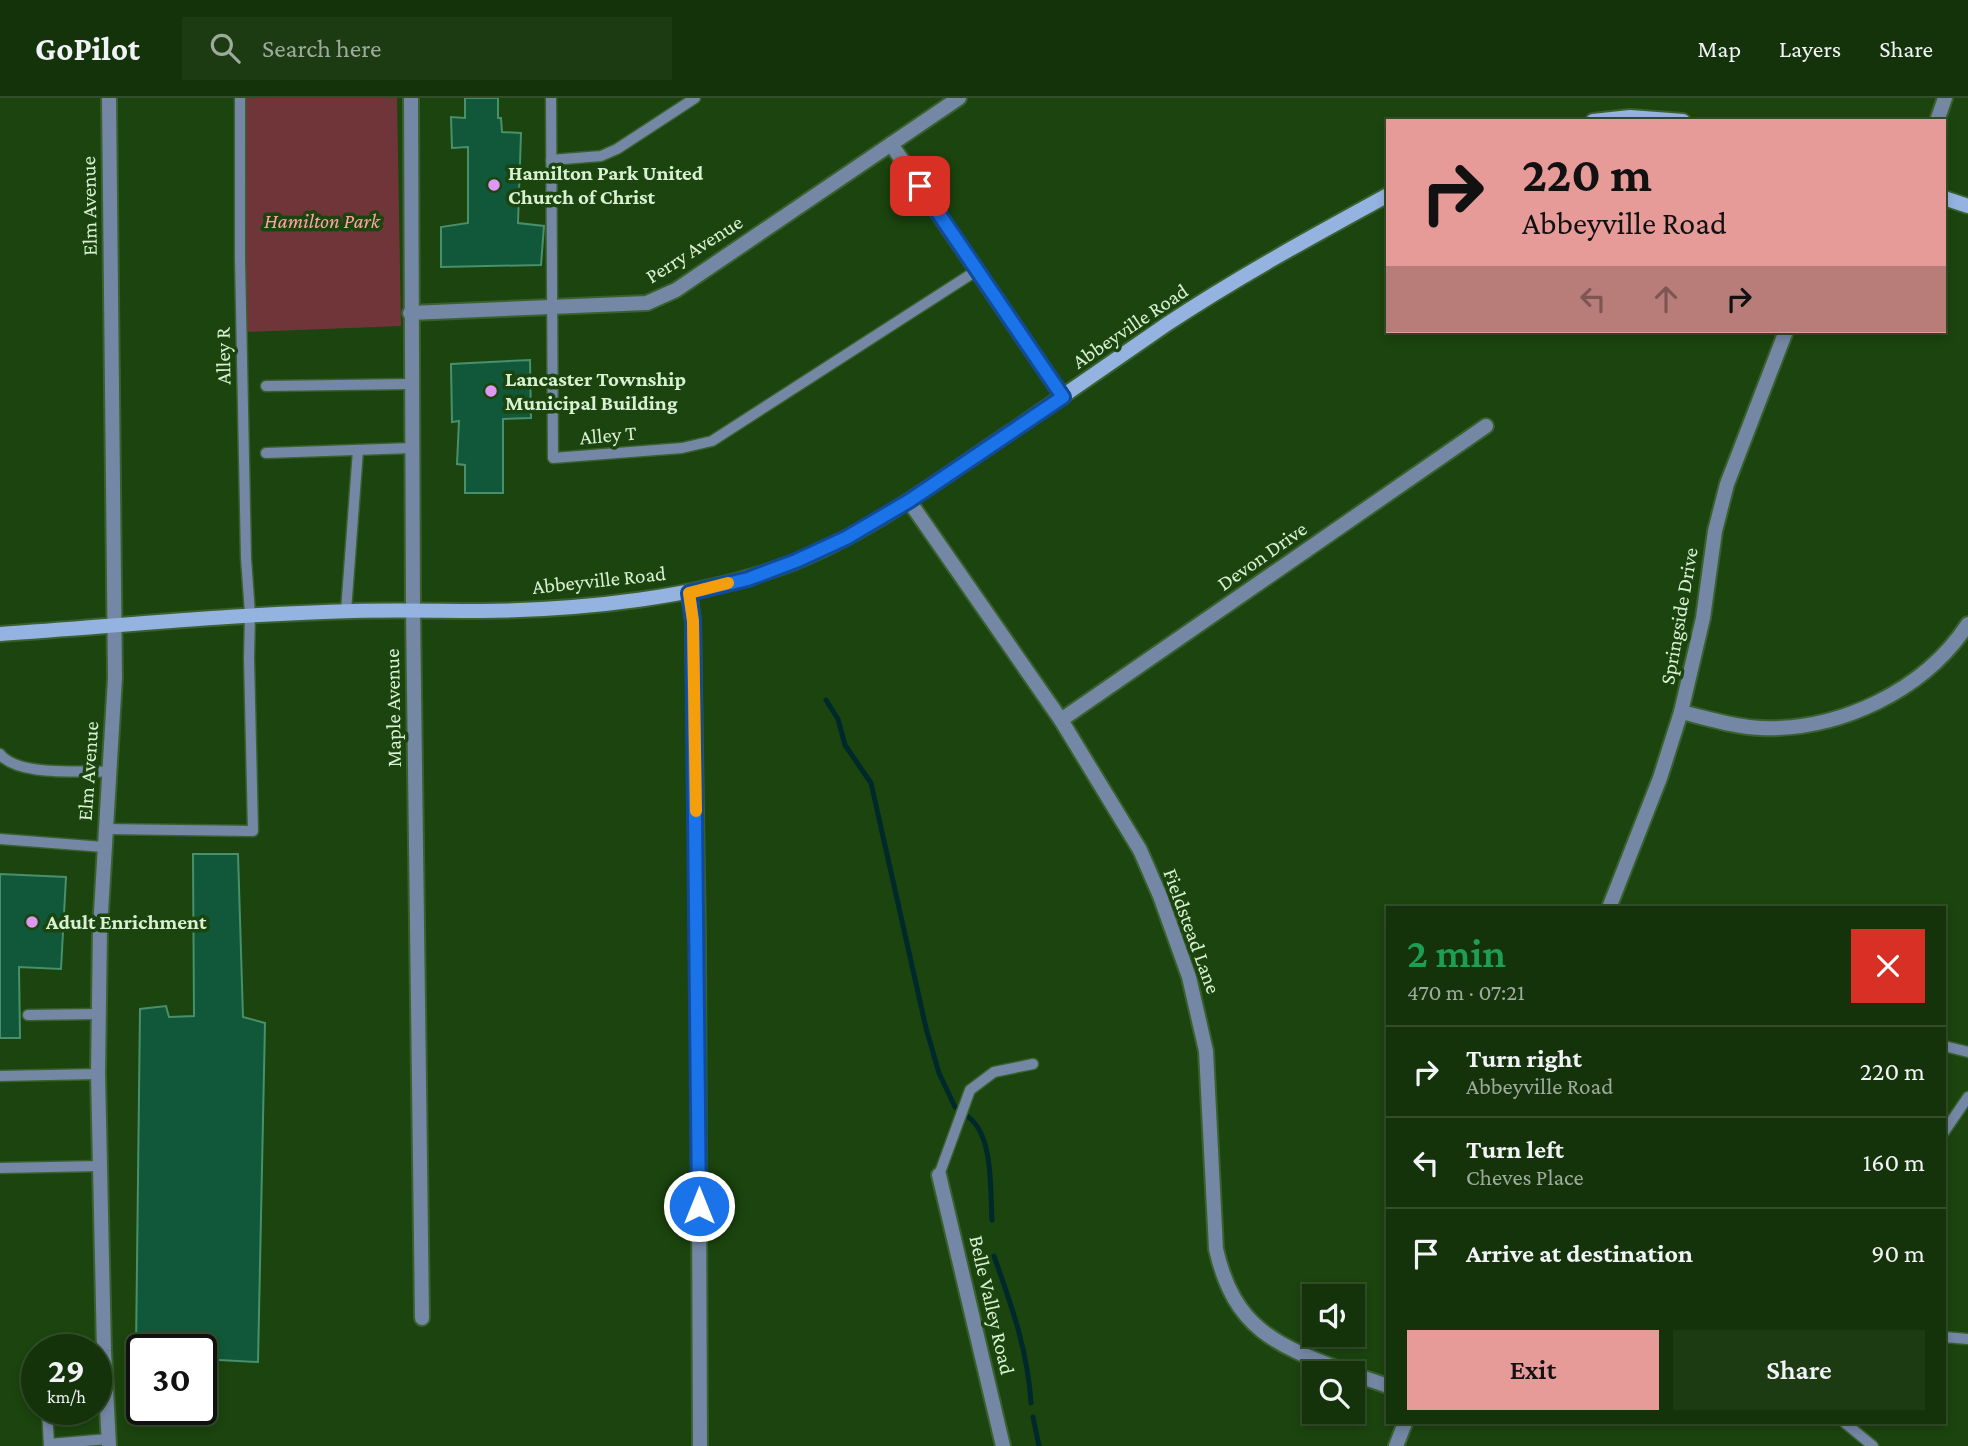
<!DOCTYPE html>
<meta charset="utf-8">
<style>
body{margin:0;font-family:"Crimson Pro",serif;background:#1d3b13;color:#f1f3f6;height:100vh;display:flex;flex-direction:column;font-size:26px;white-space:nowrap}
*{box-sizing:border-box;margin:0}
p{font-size:23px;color:#9daa9c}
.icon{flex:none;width:38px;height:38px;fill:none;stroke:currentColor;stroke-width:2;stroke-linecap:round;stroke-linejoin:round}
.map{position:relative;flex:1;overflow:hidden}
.panel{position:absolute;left:1386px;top:808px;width:560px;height:518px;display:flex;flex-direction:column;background:#14330a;border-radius:0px;box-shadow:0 4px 10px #0003,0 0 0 2px #334e2b}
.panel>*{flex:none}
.guide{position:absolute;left:1386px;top:21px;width:560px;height:214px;border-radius:0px;box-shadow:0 4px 10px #0003,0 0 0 2px #334e2b;background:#e69b98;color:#111;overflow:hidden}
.buttons{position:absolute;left:1302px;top:1186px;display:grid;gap:14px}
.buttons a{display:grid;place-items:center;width:63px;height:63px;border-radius:0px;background:#14330a;box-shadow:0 4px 10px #0003,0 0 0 2px #334e2b;font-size:35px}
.speed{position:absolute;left:21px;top:1236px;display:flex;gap:14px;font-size:35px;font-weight:700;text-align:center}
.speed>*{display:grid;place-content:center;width:91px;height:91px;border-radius:50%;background:#14330a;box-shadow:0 4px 10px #0003,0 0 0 2px #334e2b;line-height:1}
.speed small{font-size:18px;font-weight:400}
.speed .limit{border:4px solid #111;border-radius:10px;background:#fff;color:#111}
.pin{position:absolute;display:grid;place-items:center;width:60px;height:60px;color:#fff;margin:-30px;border-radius:14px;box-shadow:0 4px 10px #0006}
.me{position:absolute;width:77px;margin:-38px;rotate:0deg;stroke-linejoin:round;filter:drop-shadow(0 0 5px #0008)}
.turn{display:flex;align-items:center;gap:24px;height:147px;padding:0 21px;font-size:32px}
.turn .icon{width:91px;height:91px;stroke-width:2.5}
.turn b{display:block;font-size:49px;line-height:60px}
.lanes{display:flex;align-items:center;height:66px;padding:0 21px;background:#0003;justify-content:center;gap:35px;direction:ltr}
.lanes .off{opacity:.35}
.round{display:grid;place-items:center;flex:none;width:74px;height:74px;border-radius:0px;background:#1d3b13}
.headline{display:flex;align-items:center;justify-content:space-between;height:119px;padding:0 21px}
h1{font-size:42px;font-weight:600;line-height:52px;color:#1e9e55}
.button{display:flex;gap:14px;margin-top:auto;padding:14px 21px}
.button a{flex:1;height:80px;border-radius:0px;background:#e69b98;color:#111;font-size:28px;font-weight:600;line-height:80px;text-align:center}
.button a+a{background:#1d3b13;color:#f1f3f6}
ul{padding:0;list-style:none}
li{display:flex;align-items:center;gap:21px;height:91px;padding:0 21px;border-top:2px solid #334e2b}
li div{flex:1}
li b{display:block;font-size:26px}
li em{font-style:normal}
header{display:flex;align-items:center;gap:42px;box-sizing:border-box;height:98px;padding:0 35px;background:#14330a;border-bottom:2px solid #334e2b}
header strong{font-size:33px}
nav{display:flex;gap:38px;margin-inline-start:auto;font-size:24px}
.search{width:490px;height:63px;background:#1d3b13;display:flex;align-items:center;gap:18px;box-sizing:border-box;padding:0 24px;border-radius:0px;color:#9daa9c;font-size:26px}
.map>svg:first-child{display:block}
.green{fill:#703538}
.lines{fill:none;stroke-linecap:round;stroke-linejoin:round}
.stream{stroke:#00292b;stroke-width:5}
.building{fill:#105839;stroke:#48906b;stroke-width:2}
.lane-casing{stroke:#39602e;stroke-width:13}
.street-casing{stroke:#39602e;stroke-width:18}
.secondary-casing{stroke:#39602e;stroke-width:18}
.lane{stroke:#7487a4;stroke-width:10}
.street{stroke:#7487a4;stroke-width:14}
.secondary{stroke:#95b3e0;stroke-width:14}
.route-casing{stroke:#114b97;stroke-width:18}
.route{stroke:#1a73e8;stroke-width:12}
.slow{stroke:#f59e0b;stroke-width:12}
.poi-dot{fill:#df98f2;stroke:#1b440e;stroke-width:2.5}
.labels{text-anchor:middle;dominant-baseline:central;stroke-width:7;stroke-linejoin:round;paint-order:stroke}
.poi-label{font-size:21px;font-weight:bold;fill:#d9f1d3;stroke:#1b440e;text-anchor:start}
.street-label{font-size:21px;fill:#d9f1d3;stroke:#1b440e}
.park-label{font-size:21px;font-style:italic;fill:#ffa2a3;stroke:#1b440e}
</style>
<header>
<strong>GoPilot</strong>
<div class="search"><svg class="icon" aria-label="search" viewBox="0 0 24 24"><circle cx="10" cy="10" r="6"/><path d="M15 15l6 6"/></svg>Search here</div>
<nav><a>Map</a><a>Layers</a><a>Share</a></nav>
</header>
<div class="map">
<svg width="1968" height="1348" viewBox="0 0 1968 1348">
<rect width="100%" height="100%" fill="#1b440e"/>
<polygon class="green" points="244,0 397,0 401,228 245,234"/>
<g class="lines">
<g class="stream">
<polyline points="826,602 838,621 845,647 871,685 926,930 939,975 955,1009"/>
<path d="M967 1018C994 1036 990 1092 992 1122"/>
<path d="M994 1158C1011 1206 1028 1253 1031 1305"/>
<polyline points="1033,1319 1039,1348"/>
</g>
</g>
<g class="building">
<polygon points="465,0 498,0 498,20 501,20 502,34 521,35 518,125 544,128 541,167 441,169 441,129 468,125 468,49 452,50 451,19 465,20"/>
<polygon points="530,262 531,320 503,321 503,395 465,395 465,367 457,366 459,323 452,324 451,266"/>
<polygon points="193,756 238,756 243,919 265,925 258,1264 201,1261 201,1251 136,1251 140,911 166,908 169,919 194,918"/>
<polygon points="0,776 66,779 61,871 19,869 20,940 0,940"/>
</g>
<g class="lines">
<defs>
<g id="lane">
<polyline points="551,0 553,360 682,350 712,343 976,173"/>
<polyline points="551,62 601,58 617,51 695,0"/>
<polyline points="266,288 412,286"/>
<polyline points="266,355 413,350"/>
<polyline points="346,513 358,352"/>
<path d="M0 656C18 679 82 672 110 674"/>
<polyline points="105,731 253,733 249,560 250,516 246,460 240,161 240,0"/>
<polyline points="0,741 104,749"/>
<polyline points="28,917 98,916"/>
<polyline points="1944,948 1968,954"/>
<polyline points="0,978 98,976"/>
<polyline points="1944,1034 1968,999"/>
<polyline points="0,1070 100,1068"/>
<polyline points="939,1077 970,992 994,974 1033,966"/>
<polyline points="1944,1239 1968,1241"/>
<polyline points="47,1311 49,1348"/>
<polyline points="1845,1325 1873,1348"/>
<polyline points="49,1346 108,1341"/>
</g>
<g id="street">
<polyline points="109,0 115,580 100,831 98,976 104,1253 109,1348"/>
<polyline points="411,0 413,512 422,1220"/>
<polyline points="1937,23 1945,0"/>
<polyline points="891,46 1063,299"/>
<polyline points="410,215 647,205 676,192 959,0"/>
<path d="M909 403 1061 622 1140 752 1160 798 1189 879 1206 953 1216 1151C1235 1234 1279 1248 1352 1276"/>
<polyline points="689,495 693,523 698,841 700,1348"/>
<path d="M1681 614C1707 620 1734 629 1760 630 1839 633 1924 593 1968 526"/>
<polyline points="1061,622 1486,328"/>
<polyline points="1609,810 1660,680 1681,614 1703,520 1715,433 1727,386 1786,233"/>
<polyline points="939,1077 1003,1348"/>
<polyline points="1353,1276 1388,1288"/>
<polyline points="1396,1348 1405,1325"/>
</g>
<g id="secondary">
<polyline points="1593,23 1630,19 1683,23"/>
<polyline points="1944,100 1968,108"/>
<path d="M0 536C118 528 235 516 353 513 396 512 439 513 481 513 581 512 699 500 792 465 874 433 945 377 1018 329 1068 295 1117 260 1167 226 1238 179 1313 138 1388 97"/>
</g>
</defs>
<use href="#lane" class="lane-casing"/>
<use href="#street" class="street-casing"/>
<use href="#secondary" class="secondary-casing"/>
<use href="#lane" class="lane"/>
<use href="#street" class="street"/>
<use href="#secondary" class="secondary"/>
</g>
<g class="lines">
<defs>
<polyline id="route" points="699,1108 693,523 689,495 748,481 796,463 846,440 909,403 1063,299 920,88"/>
</defs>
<use href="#route" class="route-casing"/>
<use href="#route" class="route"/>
<polyline class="slow" points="696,713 693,523 689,495 728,485"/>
</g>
<g class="poi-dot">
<circle cx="494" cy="87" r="7"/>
<circle cx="491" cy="293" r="7"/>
<circle cx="32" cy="824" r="7"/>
</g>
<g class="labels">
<g class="poi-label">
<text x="508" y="75">Hamilton Park United<tspan x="508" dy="24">Church of Christ</tspan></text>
<text x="505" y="281">Lancaster Township<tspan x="505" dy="24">Municipal Building</tspan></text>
<text x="46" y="824">Adult Enrichment</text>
</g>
<g class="street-label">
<text transform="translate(89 108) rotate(-91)">Elm Avenue</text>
<text transform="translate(694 151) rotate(-32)">Perry Avenue</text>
<text transform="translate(1130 228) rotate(-34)">Abbeyville Road</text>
<text transform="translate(223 258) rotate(-91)">Alley R</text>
<text transform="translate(608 337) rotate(-5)">Alley T</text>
<text transform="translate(1262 458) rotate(-35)">Devon Drive</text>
<text transform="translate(599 482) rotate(-6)">Abbeyville Road</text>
<text transform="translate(1679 518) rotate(-80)">Springside Drive</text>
<text transform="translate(393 610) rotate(-91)">Maple Avenue</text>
<text transform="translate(88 673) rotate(-86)">Elm Avenue</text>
<text transform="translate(1192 833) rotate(70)">Fieldstead Lane</text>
<text transform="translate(992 1207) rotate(77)">Belle Valley Road</text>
</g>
<g class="park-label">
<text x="322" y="123">Hamilton Park</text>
</g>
</g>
</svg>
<div class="buttons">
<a><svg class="icon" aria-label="sound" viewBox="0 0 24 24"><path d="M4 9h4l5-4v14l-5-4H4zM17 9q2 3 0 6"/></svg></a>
<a><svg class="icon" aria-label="search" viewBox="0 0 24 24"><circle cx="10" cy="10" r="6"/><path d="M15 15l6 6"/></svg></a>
</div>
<div class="speed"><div>29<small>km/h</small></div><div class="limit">30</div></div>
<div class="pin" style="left:920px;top:88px;background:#d93025"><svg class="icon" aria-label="arrive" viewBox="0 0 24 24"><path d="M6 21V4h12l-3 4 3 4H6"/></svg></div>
<svg class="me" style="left:699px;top:1108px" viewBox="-20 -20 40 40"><circle r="17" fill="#1a73e8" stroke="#fff" stroke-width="3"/><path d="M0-11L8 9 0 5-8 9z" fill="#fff"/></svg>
<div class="guide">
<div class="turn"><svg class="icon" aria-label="right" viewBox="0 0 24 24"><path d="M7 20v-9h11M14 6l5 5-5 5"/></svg><div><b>220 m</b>Abbeyville Road</div></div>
<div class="lanes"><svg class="icon off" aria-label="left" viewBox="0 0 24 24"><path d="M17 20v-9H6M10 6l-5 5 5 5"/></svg><svg class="icon off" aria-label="ahead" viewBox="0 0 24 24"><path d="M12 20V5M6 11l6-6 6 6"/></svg><svg class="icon" aria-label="right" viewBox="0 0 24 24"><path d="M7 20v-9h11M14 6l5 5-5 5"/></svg></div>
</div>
<section class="panel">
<div class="headline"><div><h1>2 min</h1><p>470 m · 07:21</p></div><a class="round" style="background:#d93025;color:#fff"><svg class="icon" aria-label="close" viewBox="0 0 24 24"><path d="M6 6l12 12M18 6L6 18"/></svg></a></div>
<ul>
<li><svg class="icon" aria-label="right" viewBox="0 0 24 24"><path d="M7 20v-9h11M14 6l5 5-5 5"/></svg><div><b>Turn right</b><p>Abbeyville Road</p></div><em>220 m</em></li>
<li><svg class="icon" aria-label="left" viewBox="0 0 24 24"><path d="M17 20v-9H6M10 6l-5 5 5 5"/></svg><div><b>Turn left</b><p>Cheves Place</p></div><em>160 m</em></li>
<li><svg class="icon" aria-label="arrive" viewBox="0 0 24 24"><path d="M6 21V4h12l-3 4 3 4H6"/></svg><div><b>Arrive at destination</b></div><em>90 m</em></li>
</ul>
<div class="button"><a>Exit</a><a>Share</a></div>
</section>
</div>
